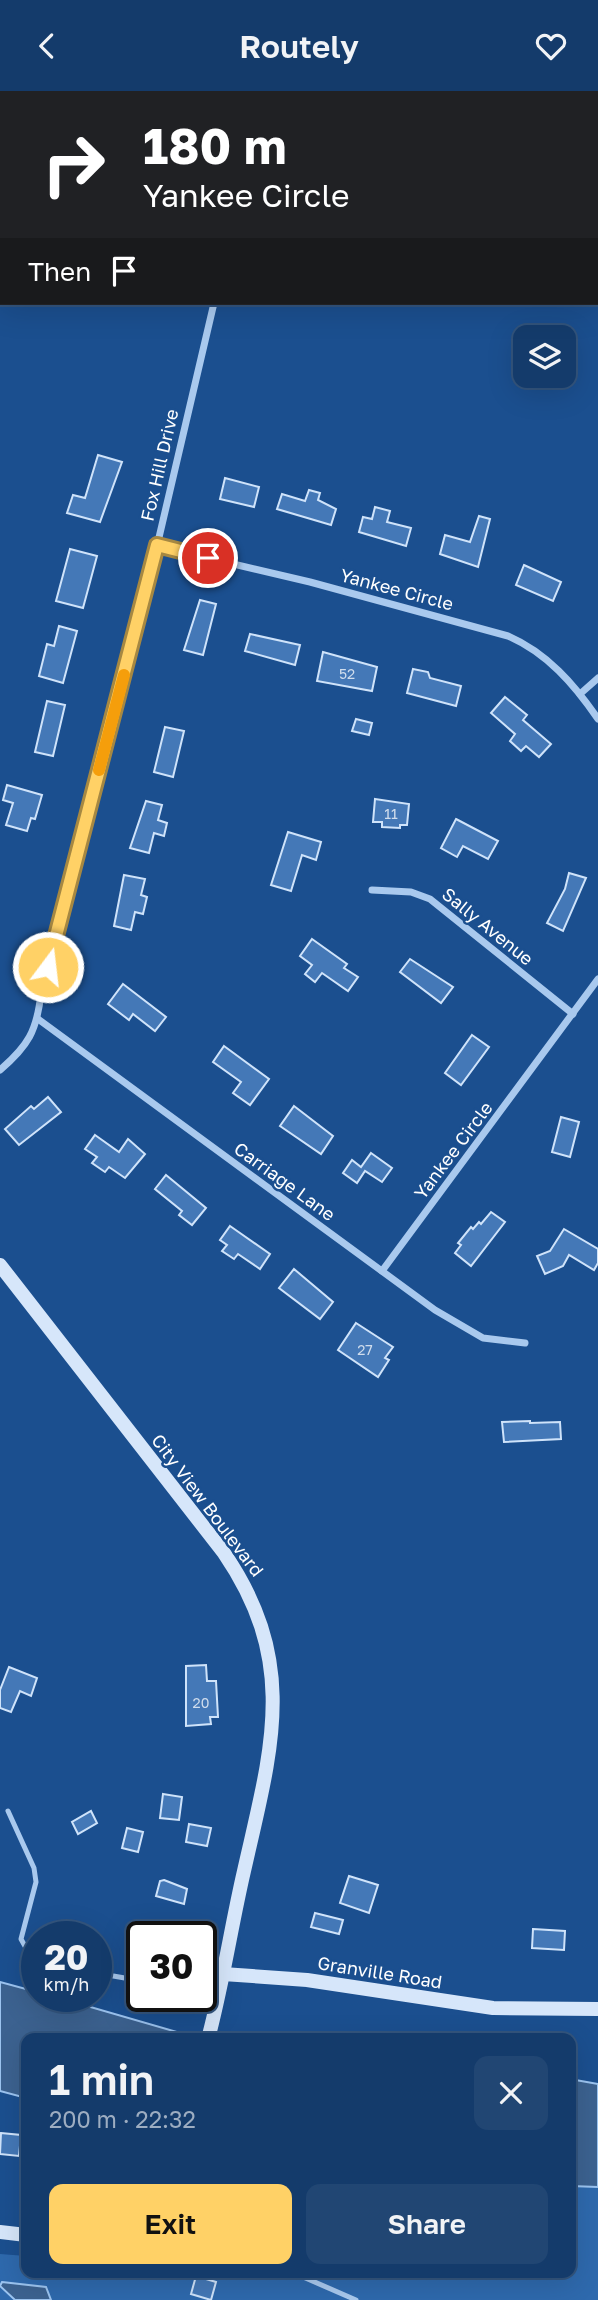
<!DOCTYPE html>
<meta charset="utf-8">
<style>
body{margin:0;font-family:"Golos Text",sans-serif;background:#214673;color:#f1f3f6;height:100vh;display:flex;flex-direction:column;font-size:26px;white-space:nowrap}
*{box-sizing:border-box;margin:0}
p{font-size:23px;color:#9dadc1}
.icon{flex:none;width:38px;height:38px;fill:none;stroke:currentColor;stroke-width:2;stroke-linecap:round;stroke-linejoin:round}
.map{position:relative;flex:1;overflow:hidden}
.panel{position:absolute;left:21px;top:1942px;width:555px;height:245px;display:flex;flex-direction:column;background:#143b6b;border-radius:14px;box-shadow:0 7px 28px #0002,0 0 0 2px #33557e}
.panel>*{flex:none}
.banner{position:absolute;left:0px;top:0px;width:598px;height:214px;box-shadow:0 7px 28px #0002,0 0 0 2px #33557e;background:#202124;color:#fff;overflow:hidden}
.tools{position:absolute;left:513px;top:234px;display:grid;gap:14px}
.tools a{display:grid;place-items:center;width:63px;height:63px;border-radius:14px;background:#143b6b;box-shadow:0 7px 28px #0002,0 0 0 2px #33557e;font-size:35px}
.speed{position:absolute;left:21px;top:1830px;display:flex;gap:14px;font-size:35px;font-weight:700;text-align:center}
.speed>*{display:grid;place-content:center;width:91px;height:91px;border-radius:50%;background:#143b6b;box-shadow:0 7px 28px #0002,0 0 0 2px #33557e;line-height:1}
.speed small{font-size:18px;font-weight:400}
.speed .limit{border:4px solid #111;border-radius:10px;background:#fff;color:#111}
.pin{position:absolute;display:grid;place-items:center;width:60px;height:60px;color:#fff;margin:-30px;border:4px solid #fff;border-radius:50%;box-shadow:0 2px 7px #0007}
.me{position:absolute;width:77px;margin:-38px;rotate:15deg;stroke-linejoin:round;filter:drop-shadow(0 0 5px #0008)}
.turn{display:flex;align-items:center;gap:24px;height:147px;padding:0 28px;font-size:32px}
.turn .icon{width:91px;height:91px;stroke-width:2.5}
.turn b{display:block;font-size:49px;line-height:60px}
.then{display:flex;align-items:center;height:66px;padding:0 28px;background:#0003;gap:14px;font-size:26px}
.round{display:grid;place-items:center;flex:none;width:74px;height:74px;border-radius:14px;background:#214673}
.head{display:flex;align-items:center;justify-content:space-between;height:119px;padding:0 28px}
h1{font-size:42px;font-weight:600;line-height:52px}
.action{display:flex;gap:14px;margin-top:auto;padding:14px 28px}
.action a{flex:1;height:80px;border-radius:14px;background:#ffd166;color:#111;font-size:28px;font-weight:600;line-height:80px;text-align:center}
.action a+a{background:#214673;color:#f1f3f6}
header{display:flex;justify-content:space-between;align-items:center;height:91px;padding:0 28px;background:#143b6b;font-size:32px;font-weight:600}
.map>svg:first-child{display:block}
.green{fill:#2e69ad}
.water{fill:#3c6290;stroke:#9cc4f0;stroke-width:2}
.building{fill:#4478b7;stroke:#cfe3fa;stroke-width:2}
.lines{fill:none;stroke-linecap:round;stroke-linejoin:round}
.lane{stroke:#a9c9ee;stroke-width:5}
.street{stroke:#a9c9ee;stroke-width:7}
.secondary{stroke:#d6e6fa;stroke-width:14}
.route-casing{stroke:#a68842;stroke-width:18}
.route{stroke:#ffd166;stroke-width:12}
.slow{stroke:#f59e0b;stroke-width:12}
.labels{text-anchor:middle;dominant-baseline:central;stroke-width:5;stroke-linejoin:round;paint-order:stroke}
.number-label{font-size:14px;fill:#d0dded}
.street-label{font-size:18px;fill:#fff;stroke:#1b4f8f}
</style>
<header><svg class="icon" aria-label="back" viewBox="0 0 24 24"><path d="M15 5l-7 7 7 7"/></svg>Routely<svg class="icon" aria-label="heart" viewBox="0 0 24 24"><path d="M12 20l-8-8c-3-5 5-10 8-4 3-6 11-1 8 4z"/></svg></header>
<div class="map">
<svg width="598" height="2209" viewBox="0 0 598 2209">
<rect width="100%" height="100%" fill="#1b4f8f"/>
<polygon class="green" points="571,2095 598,2096 598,2209 0,2209 0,2163 26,2165 26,2182 570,2182"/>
<g class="water">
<polygon points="0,1891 37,1901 37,1906 56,1906 201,1948 26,1948 26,2007 0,2000"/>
<polygon points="570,1988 598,1993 598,2096 571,2095"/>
<polygon points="2,2191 46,2196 51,2209 15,2209 0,2195"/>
</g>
<g class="building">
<polygon points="98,364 122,371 100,431 67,422 73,404 85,407"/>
<polygon points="225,387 259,396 254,416 220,408"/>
<polygon points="309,399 320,402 318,409 336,418 331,434 277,418 282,403 305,410"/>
<polygon points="375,416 390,420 387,431 411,437 406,455 359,441 363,426 372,428"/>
<polygon points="479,425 490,428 478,476 440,463 445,444 470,451"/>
<polygon points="70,458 97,465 83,517 56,510"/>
<polygon points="524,474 561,491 553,510 516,494"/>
<polygon points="200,509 216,513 203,564 184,559"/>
<polygon points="59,535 77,540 63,592 39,585 47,553 54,555"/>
<polygon points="250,543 300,554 295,574 245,560"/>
<polygon points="323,561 377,576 372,600 317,590"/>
<polygon points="413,578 428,581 430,587 461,595 456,615 407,602"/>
<polygon points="505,606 527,624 523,629 551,653 539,666 526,655 521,660 510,650 515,643 491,622"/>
<polygon points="47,610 65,614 53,665 35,661"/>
<polygon points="356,628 372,632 369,644 352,640"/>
<polygon points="165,636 184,640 173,686 154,681"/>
<polygon points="7,694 42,704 35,728 31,727 27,740 6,734 13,712 3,709"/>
<polygon points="375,708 409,713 407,734 400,734 400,737 382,736 382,731 373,731"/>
<polygon points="146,710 162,714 158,729 167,732 164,745 154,742 149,762 130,757"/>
<polygon points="456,728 498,750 488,768 463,755 457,766 441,757"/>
<polygon points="288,741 321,751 316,769 302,764 291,800 271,794"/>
<polygon points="569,782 586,787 563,840 547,832 565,798"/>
<polygon points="124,784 145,788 141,804 147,806 143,823 135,821 131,839 114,835"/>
<polygon points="312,848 347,873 344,877 358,886 348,900 322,882 315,891 305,883 312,874 300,865"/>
<polygon points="410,868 453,896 441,912 400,881"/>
<polygon points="123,893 166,926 155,940 133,923 129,929 108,913"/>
<polygon points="472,944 489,956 461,994 445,982"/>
<polygon points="224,955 269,988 250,1014 233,1002 241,991 213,971"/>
<polygon points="48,1006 61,1021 19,1054 5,1038 31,1015 34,1018"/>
<polygon points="294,1015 333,1045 321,1063 280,1035"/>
<polygon points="561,1026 579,1031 570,1066 552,1061"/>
<polygon points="95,1044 119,1061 128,1048 145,1063 125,1087 109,1076 105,1081 92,1072 97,1066 85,1058"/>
<polygon points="371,1062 392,1077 382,1091 365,1080 357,1092 343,1082 352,1069 361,1076"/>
<polygon points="166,1084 206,1117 192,1134 179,1124 182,1120 155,1098"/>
<polygon points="491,1121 505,1131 471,1175 455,1162 461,1154 458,1152 471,1136 473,1138 479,1131 481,1133"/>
<polygon points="230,1135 270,1163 260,1178 238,1163 234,1168 222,1160 227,1154 220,1149"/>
<polygon points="564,1138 598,1158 598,1172 594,1179 569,1164 563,1175 545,1183 537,1165 550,1160"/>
<polygon points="294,1178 333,1211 320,1228 279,1197"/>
<polygon points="356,1232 393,1256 385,1267 389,1269 378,1286 338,1259"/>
<polygon points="530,1330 530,1332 560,1331 561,1348 504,1351 502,1331"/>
<polygon points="206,1574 207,1590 216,1590 218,1626 210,1626 211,1633 186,1635 186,1575"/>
<polygon points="9,1576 37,1587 31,1605 20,1600 11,1621 0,1617 0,1599"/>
<polygon points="163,1703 182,1706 179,1729 160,1727"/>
<polygon points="91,1720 97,1732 78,1743 72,1731"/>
<polygon points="189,1733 211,1737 207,1755 186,1751"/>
<polygon points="127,1737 143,1741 138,1761 122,1757"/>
<polygon points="349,1785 378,1794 369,1822 340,1812"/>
<polygon points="164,1789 187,1798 184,1813 156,1805 160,1790"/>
<polygon points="315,1822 343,1829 339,1843 311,1836"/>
<polygon points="533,1838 565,1840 564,1859 532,1857"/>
<polygon points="1,2042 21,2044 19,2065 0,2063"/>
<polygon points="196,2185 216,2191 211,2209 191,2203"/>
</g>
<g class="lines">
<g class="lane">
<polyline points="8,1720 34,1777 36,1791 21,1848 26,1857 37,1864"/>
<polyline points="96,1882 142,1890"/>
<polyline points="201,1895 217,1898"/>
<polyline points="294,2182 356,2209"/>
</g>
<g class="street">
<polyline points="280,0 283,2"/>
<polyline points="269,2 270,0"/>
<polyline points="597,126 598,126"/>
<path d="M157 455 310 491 508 545C547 562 574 593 598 628"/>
<polyline points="580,603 598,587"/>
<polyline points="372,799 411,801 430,808 573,923"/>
<polyline points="38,928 435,1219 483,1247 525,1252"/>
<path d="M0 979C28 955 37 940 41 902L157 455 214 212"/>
<polyline points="382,1180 598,888"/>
</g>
<g class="secondary">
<path d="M0 1174 224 1462C300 1573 271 1660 244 1780 231 1836 223 1892 208 1948"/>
<polyline points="223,1883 307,1889 493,1917 598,1918"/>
<polyline points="0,2141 26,2144"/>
</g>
</g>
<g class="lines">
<defs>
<polyline id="route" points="48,876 157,454 208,467"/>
</defs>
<use href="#route" class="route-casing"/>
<use href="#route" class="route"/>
<polyline class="slow" points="99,679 124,584"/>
</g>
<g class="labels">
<g class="number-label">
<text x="347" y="582">52</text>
<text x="391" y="722">11</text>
<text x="365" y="1258">27</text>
<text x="201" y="1611">20</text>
</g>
<g class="street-label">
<text transform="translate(159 374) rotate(-77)">Fox Hill Drive</text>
<text transform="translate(397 498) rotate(15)">Yankee Circle</text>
<text transform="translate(488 835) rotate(39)">Sally Avenue</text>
<text transform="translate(453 1059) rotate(-53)">Yankee Circle</text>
<text transform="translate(285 1090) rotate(36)">Carriage Lane</text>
<text transform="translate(208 1414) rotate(53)">City View Boulevard</text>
<text transform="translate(380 1881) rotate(9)">Granville Road</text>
</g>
</g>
</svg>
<div class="tools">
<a><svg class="icon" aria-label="layers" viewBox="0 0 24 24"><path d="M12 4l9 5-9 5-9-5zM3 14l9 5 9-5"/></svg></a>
</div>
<div class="speed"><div>20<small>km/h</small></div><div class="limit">30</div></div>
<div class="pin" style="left:208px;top:467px;background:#d93025"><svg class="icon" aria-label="arrive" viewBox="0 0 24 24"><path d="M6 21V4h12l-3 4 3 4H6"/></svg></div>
<svg class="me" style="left:48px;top:876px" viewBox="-20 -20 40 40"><circle r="17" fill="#ffd166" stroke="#fff" stroke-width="3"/><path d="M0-11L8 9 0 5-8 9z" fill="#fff"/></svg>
<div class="banner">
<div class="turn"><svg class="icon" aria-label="right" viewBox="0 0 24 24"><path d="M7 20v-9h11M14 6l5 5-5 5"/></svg><div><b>180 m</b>Yankee Circle</div></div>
<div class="then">Then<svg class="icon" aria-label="arrive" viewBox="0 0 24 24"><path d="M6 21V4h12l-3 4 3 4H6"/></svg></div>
</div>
<section class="panel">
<div class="head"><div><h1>1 min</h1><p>200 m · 22:32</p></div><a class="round"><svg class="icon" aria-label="close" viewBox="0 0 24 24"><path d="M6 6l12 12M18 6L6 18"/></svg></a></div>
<div class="action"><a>Exit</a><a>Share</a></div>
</section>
</div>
